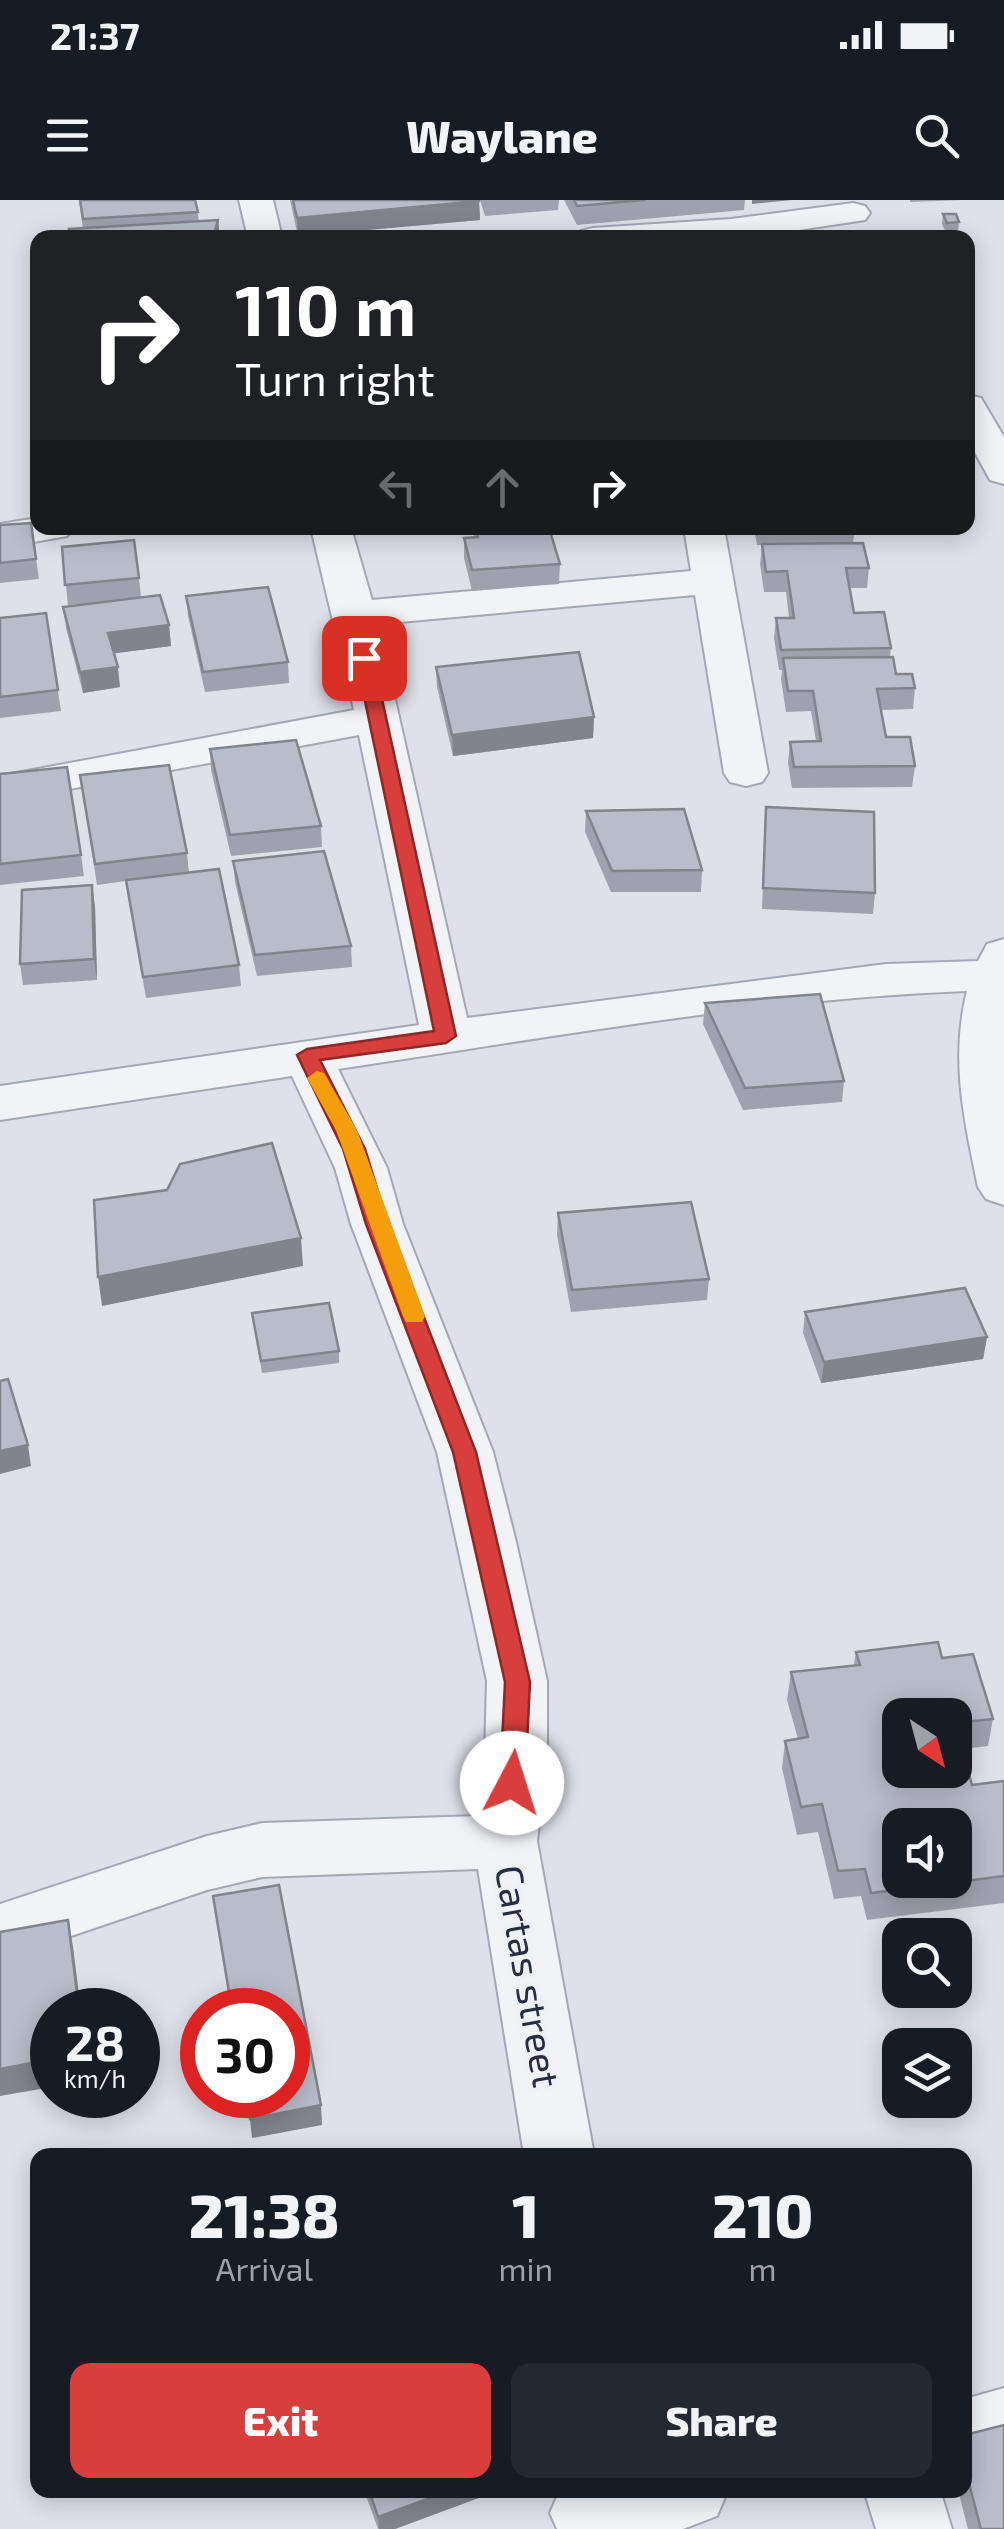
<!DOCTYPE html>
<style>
body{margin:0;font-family:"Exo 2",sans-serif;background:#242831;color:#f1f3f6;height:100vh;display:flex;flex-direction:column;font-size:38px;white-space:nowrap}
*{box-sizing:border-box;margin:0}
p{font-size:32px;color:#9ea1a6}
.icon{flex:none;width:55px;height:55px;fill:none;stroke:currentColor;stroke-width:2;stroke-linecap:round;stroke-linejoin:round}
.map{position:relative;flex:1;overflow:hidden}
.details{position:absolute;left:30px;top:1948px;width:942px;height:350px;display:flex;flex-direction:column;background:#171b24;border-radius:20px;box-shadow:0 5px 25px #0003}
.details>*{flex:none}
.top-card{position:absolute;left:30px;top:30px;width:945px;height:305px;border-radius:20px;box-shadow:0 5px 25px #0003;background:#202124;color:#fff;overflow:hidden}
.needle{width:65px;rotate:144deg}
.controls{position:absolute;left:882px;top:1498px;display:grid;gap:20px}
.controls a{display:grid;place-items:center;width:90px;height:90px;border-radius:20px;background:#171b24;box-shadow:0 5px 25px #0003;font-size:50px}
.speed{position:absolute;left:30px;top:1788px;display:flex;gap:20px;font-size:50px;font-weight:700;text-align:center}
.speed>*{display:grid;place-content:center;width:130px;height:130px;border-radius:50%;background:#171b24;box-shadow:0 5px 25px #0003;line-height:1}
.speed small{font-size:25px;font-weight:400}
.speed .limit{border:15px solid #d22;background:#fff;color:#111}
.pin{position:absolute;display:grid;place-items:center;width:85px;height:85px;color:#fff;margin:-42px;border-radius:20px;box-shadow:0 5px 15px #0006}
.me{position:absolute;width:110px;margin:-55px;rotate:5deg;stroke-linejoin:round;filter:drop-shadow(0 0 8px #0008)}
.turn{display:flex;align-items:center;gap:35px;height:210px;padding:0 40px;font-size:45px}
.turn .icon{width:130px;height:130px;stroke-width:2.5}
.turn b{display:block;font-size:70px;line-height:85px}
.lanes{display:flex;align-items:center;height:95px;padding:0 40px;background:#0003;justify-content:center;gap:50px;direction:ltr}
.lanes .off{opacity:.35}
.eta{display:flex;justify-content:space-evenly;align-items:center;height:170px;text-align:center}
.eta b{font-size:60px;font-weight:800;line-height:70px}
.primary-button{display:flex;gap:20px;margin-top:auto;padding:20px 40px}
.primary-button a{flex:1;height:115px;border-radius:20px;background:#d83e3b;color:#fff;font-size:40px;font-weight:800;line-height:115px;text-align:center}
.primary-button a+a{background:#242831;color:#f1f3f6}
.status{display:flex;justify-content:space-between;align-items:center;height:70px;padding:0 50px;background:#171b24;direction:ltr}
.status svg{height:28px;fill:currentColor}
header{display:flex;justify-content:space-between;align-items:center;height:130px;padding:0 40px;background:#171b24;font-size:45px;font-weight:800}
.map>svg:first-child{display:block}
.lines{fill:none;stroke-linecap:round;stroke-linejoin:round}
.street-casing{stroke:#a4a7b4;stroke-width:4}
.street{fill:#f2f3f7;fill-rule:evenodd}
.wall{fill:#9fa2ae}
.shaded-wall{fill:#82848d}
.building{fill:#b9bcca;stroke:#82848d;stroke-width:2.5;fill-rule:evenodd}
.route{fill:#d83e3b;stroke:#8c2826;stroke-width:2.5}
.slow{fill:#f59e0b}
.labels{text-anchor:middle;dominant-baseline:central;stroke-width:9;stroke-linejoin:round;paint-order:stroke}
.street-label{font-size:38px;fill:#272c42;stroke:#eff1f7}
</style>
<div class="status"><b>21:37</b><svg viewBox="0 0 49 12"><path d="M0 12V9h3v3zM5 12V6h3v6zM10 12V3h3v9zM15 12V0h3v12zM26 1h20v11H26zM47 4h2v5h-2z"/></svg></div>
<header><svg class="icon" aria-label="menu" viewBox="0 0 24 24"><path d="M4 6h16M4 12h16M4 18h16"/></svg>Waylane<svg class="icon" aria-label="search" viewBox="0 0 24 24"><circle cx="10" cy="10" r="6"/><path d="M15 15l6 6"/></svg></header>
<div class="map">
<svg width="1004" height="2329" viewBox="0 0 1004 2329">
<rect width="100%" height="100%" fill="#dfe1ea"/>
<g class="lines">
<defs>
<g id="street">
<polygon points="239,0 273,0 282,38 248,38"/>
<polygon points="853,3 865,6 870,13 865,20 745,38 576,38 581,31 593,28 731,19"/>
<polygon points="968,195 981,198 1004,237 1004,284 990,280 968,240"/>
<polygon points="38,318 38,328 73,328 67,336 0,348 0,324"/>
<path d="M311 328H351L372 400 691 371 684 328H724L768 573 762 582 746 586 730 582 724 573 695 395 378 424 467 818 886 764 978 761 987 744 1004 739V1005L986 999 978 987C964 920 950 859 967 791 757 799 547 838 338 869L387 968 403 1024 493 1252 516 1342 547 1481V1554L537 1641 594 1955H524L478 1669 262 1677 207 1690 0 1760V1704L207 1636 262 1623 477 1616 485 1554 487 1481 437 1252 351 1024 335 968 292 876 0 920V886L419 825 359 535 0 602V576L354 510Z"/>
<polygon points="1004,2188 1004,2260 965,2271 965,2199"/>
<polygon points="560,2290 728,2290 717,2316 683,2329 557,2329 550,2313"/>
<polygon points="864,2290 940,2290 952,2329 876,2329"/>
</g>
</defs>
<use href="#street" class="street-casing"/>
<use href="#street" class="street"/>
</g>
<g class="wall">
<polygon points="79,0 195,0 199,21 218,20 220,38 71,38 83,29"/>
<polygon points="290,0 479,0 480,20 298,36"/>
<polygon points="480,0 559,0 558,10 485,16"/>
<polygon points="564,0 745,0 744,10 577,25"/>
<polygon points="910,0 963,0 910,2"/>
<polygon points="943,14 959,22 958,32 946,33 942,24"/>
<polygon points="31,323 39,379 0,383 0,325"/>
<polygon points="471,328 549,328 560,364 559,384 472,391 464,358 464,338 474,337"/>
<polygon points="754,328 855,328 853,343 869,368 867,388 850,388 854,413 891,448 890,457 896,474 915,488 913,509 881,510 886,537 915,566 912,587 792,588 788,563 790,542 816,541 811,511 786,512 781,479 782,470 779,470 774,438 776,418 789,418 786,392 764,392 760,364 762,345 757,345"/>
<polygon points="62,347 139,378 141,397 169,425 171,446 114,453 120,487 83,493 66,428 63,407 99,403 68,405"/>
<polygon points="186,396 288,462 289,483 205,492 188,416"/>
<polygon points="46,413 61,511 0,518 0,418"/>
<polygon points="436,467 594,517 593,538 453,556 437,487"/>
<polygon points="210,549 321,626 322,647 231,656 211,570"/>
<polygon points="0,574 81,655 84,676 0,685"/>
<polygon points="80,575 187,653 189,673 239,765 241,786 146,798 126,681 97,685"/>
<polygon points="766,607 875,693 873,714 762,709"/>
<polygon points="586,611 702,670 701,692 611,692 585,632"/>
<polygon points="233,661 351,746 352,767 257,776 235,682"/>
<polygon points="95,706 97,780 23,785 20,764"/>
<polygon points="705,803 844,881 842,902 743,910 703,824"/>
<polygon points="558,1013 709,1079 707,1100 571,1112 557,1035"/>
<polygon points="805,1112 987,1137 983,1159 821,1183 803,1133"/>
<polygon points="252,1113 339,1151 339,1163 262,1173"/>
<polygon points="856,1452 942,1458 993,1519 988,1546 962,1549 972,1585 1004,1581 1004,1703 867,1720 861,1696 834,1699 818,1632 797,1635 782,1568 785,1541 798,1539 787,1500 791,1472 854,1465"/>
<polygon points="965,2235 1004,2329 968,2329 958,2290 965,2290"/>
<polygon points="364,2290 500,2290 395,2329 378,2329"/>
</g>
<g class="shaded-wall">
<polygon points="752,0 792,0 752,4"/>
<polygon points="479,1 480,20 298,36 297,18"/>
<polygon points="218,20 220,38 213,38"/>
<polygon points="169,425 171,446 110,454 108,433"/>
<polygon points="118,467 120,487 83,493 80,472"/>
<polygon points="594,517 593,538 453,556 452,535"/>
<polygon points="92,685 95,706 97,780 94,759"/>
<polygon points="301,1038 303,1066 102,1106 98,1077"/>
<polygon points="987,1137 983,1159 821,1183 824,1162"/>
<polygon points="28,1245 31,1266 0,1274 0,1251"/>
<polygon points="68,1720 73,1747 81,1810 79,1810"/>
<polygon points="52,1859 52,1887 0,1896 0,1869"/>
<polygon points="321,1905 322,1925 252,1938 250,1919"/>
<polygon points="452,2290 500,2290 395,2329 379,2329 378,2317"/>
</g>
<g class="building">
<polygon points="80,0 195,0 198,12 83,19"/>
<polygon points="293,0 479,0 479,1 297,18"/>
<polygon points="574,0 645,0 577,6"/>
<polygon points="943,14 956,14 959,22 947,23"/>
<polygon points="218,20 213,38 71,38 69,29"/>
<polygon points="31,323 36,359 0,363 0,325"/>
<polygon points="476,328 549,328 560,364 472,370 464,338 478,337"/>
<polygon points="134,340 139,378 65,385 62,347"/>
<polygon points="863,343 869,368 846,368 854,413 884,412 891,448 781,450 776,418 794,418 787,371 766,372 762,344"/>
<polygon points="268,387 288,462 203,472 186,396"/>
<polygon points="160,395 169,425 108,433 118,467 80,472 63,407"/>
<polygon points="46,413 58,490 0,497 0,418"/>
<polygon points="579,452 594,517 452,535 436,467"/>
<polygon points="893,457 896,474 912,474 915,488 877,489 886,537 910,537 915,566 794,567 790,542 821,541 813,491 788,491 783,458"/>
<polygon points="296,540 321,626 230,635 210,549"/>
<polygon points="169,565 187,653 95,664 80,575"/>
<polygon points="67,567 81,655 0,664 0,574"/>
<polygon points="766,607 874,612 875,693 763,688"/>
<polygon points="684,609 702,670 612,671 586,611"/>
<polygon points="324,651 351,746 255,755 233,661"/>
<polygon points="219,669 239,765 143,777 126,680"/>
<polygon points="92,685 94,759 20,764 22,690"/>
<polygon points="820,794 844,881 745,888 705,803"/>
<polygon points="272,943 301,1038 98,1077 94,1000 167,990 180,964"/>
<polygon points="691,1002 709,1079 572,1090 558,1013"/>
<polygon points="965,1088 987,1137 824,1162 805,1112"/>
<polygon points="329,1103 339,1151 261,1161 252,1113"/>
<polygon points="8,1179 28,1245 0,1251 0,1181"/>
<path d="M938 1442 942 1458 973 1454 993 1519 955 1523V1515H900V1570H955V1525L972 1585 1004 1581V1676L871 1693 865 1669 838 1671 822 1604 801 1607 785 1541 808 1537 791 1472 860 1465 856 1452ZM900 1625H955V1680H900Z"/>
<polygon points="279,1685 321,1905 250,1919 246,1895 288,1895 288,1810 232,1810 213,1696"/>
<polygon points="68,1720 79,1810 52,1810 52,1859 0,1869 0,1732"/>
<polygon points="1004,2225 1004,2329 981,2329 965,2268 965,2235"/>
<polygon points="369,2290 452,2290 378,2317"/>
</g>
<polygon class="route" points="364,453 373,458 456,836 446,843 320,860 365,949 388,1024 476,1252 530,1482 525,1583 522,1591 512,1594 503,1591 500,1583 505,1482 453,1252 366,1024 343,949 297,855 307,849 434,831 356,458"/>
<polygon class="slow" points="317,871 324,873 357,930 425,1116 422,1122 406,1122 403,1116 336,930 307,878"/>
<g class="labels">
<g class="street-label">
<text transform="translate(529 1776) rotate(80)">Cartas street</text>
</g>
</g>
</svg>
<div class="controls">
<a><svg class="needle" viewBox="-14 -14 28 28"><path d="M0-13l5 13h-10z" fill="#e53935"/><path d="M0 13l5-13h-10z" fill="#9ea1a6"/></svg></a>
<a><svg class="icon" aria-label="sound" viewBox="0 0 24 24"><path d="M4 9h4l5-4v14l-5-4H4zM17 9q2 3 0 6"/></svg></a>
<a><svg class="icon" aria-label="search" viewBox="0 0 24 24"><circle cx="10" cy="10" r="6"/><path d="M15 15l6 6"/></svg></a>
<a><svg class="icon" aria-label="layers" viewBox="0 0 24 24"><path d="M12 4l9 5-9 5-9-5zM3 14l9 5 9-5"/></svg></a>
</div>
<div class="speed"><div>28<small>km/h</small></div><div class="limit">30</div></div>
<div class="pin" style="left:364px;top:458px;background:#d93025"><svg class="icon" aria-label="arrive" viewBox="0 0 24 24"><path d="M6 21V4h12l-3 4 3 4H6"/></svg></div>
<svg class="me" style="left:512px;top:1583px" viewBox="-20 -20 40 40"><circle r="19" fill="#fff"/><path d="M0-13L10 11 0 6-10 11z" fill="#d83e3b"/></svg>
<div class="top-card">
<div class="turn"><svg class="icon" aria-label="right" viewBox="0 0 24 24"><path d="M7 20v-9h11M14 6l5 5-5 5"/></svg><div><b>110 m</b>Turn right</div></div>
<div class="lanes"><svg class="icon off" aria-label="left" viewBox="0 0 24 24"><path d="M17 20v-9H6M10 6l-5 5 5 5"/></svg><svg class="icon off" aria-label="ahead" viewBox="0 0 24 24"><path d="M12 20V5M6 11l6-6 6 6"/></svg><svg class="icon" aria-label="right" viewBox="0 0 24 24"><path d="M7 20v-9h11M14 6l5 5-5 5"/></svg></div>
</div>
<section class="details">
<div class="eta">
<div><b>21:38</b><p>Arrival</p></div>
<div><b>1</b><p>min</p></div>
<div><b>210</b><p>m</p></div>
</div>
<div class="primary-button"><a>Exit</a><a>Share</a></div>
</section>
</div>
